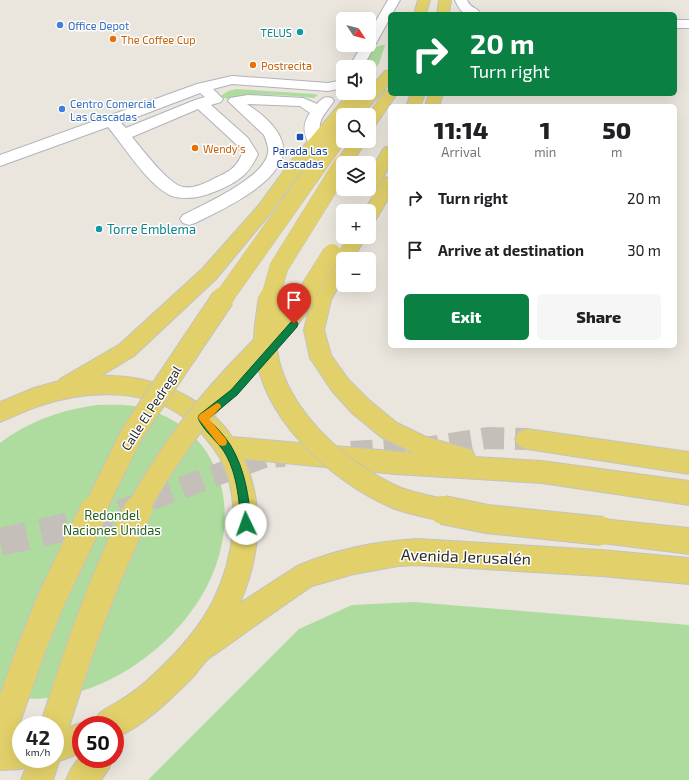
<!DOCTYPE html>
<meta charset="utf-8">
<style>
body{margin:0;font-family:"Exo 2",sans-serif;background:#f6f6f6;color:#202124;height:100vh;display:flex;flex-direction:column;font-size:15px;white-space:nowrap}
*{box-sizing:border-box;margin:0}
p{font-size:13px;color:#757577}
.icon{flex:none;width:22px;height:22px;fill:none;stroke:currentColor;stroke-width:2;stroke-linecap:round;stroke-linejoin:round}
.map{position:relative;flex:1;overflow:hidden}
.panel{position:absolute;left:388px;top:104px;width:289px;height:244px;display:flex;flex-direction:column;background:#fff;border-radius:6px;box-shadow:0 4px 16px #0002}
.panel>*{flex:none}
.top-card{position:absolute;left:388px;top:12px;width:289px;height:84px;border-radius:6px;box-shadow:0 4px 16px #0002;background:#0b8043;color:#fff;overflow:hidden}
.needle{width:26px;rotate:126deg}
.controls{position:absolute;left:336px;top:12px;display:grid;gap:8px}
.controls a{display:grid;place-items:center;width:40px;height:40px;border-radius:6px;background:#fff;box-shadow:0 4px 16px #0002;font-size:20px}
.speed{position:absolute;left:12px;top:716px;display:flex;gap:8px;font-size:20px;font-weight:700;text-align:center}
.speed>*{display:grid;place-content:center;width:52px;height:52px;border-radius:50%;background:#fff;box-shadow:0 4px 16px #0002;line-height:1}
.speed small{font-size:10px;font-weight:400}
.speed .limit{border:6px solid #d22;background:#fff;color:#111}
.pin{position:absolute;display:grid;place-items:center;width:34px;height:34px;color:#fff;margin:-41px -17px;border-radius:50% 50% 50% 0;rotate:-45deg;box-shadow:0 0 4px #0007}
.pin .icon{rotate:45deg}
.me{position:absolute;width:44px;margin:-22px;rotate:357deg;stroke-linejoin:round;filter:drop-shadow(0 0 3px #0008)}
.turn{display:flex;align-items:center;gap:14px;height:84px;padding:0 16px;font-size:18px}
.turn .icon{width:52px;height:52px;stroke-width:2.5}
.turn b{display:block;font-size:28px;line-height:34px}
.eta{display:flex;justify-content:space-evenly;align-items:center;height:68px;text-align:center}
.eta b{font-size:24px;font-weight:800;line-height:28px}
.button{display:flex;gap:8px;margin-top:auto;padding:8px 16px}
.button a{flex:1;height:46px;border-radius:6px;background:#0b8043;color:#fff;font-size:16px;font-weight:800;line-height:46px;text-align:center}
.button a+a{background:#f6f6f6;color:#202124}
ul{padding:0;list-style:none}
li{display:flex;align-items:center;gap:12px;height:52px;padding:0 16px}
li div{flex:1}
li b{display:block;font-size:15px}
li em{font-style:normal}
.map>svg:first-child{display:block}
.green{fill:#aedc9f}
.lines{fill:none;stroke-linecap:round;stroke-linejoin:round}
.major-tunnel-far1{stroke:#c4c0b9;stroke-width:22;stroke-dasharray:22 11;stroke-linecap:butt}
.major-tunnel{stroke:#c4c0b9;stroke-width:28;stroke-dasharray:28 14;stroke-linecap:butt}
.minor-casing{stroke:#b1b2bc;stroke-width:2}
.major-casing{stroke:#c3c3c3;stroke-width:2}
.minor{fill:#fff;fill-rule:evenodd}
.major{fill:#e2d16a;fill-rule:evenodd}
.major-bridge-far3-casing{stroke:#c3c3c3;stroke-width:16;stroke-linecap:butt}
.major-bridge-far2-casing{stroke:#c3c3c3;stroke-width:19;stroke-linecap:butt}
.major-bridge-far1-casing{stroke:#c3c3c3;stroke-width:24;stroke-linecap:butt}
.major-bridge-casing{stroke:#c3c3c3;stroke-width:30;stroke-linecap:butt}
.major-bridge-far3{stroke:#e2d16a;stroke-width:14}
.major-bridge-far2{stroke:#e2d16a;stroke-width:18}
.major-bridge-far1{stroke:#e2d16a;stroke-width:22}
.major-bridge{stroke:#e2d16a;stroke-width:28}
.route{fill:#0b8043;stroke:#07532c}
.slow{fill:#f59e0b}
.shop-dot{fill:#3f7fe0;stroke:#fff;stroke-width:1.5}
.culture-dot{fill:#0f9aa8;stroke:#fff;stroke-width:1.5}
.food-dot{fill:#e8710a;stroke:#fff;stroke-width:1.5}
.transit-dot{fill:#1a4fb4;stroke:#fff;stroke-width:1.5}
.labels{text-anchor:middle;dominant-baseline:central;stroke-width:3;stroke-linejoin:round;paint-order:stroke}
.far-shop-label{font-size:11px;fill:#366cbe;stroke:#fff;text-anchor:start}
.far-culture-label{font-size:11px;fill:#0d838f;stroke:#fff;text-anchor:end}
.far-food-label{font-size:11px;fill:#c56008;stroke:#fff;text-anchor:start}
.far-transit-label{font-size:11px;fill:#164399;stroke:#fff}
.culture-label{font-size:13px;fill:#0d838f;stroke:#fff;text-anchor:start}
.street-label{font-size:13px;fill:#2a2a2a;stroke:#fff}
.park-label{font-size:13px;fill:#295f21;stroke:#fff}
.near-street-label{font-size:16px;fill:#2a2a2a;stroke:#fff}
</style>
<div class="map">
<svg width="689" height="780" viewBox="0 0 689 780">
<rect width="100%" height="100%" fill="#eae6dd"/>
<g class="green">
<polygon points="382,45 385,45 379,64 369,74 369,67 362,67 373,48"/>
<path d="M236 89 314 94 318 95 314 98C294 96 273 94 252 95 242 95 232 102 222 97L221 96 228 91Z"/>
<path d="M97 405C111 405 125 404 139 407 208 423 237 486 220 552 202 625 123 691 48 698 32 700 16 698 0 695V443C29 421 61 410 97 405Z"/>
<polygon points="414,602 689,625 689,780 148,780 299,629 352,605"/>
</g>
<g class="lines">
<g class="major-tunnel-far1">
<polyline points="351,452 431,447 488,438 527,439"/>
<polyline points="120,511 264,457 285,456"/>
</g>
<polyline class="major-tunnel" points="0,542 97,520 122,510"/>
<defs>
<g id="minor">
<polygon points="388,0 400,0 392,14 390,14 390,18 363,67 349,67 362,45 369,45 369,33"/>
<path d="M455 0H467C471 9 477 7 481 14 465 14 462 16 455 0Z"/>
<rect x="675" y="20" width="14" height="8"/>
<path d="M232 76 328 83 343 80V88L328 91 232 84 213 89 223 99 221 102 211 105 248 138 258 154C249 174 239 181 219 190 205 196 187 201 172 196 149 187 124 146 108 127L0 166V155L197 84ZM200 93 205 97 195 100 126 128 121 123ZM198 109 236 144 242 154C236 168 229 172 215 178 206 183 194 189 183 187 168 184 142 149 132 137Z"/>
<path d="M248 95 303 98 317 104C322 98 325 96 332 98L334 101C323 117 314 122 324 142L322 145 316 147 310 145C303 134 302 124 310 113L300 106 247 104C260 113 275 124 281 139 297 177 221 210 195 223L189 225 183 223 180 219 183 215C204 204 264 178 268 153 269 147 266 140 264 135L228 101 230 98Z"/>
</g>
<g id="major">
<polygon points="418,0 430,0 426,14 414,14"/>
<polygon points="439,0 451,0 449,14 437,14"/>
<path d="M390 70V83L362 115H343V119L303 169 270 214 216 279 134 356 101 376C150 374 204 395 232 437L414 453 381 437 353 414 332 391 310 358 304 330 311 300 348 237H366L353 259H343V278L331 300 324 330 331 355 348 379 369 400 397 423 426 437 472 450 475 457 542 461 689 481V505L542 483 395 474 244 459C265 507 260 556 240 603L297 566C334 550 377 541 417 539L601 550 689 558V584L601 576 417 565 398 566 354 574 312 586 273 613 217 653C206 658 201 668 193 677 172 698 144 726 115 738V725H94C95 722 96 717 99 714 104 709 113 705 119 701 131 694 143 685 153 675 176 654 199 629 213 601 234 559 243 501 220 458 212 445 202 433 191 423 150 387 88 389 39 406 26 410 13 417 0 422V402L34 388 59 381 60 379 120 344 202 269 258 206 291 161 349 93H364L357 103 365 93H369V89L385 71Z"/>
<polygon points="390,90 390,94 397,94 374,127 369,129 369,115 368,115 385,91"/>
<polygon points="411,94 425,94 420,106 406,106"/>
<polygon points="429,94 443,94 439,106 425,106"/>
<polygon points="350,141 366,141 352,163 343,163 343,168 338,167 336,163"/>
<polygon points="390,146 390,165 375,192 369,193 363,192 361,189 369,189 369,173 382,151 384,148"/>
<polygon points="390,177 390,196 375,221 369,223 369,211 364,211 384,178"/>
<polygon points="527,429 689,452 689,474 527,449 519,446 515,439 519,432"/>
<polygon points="602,519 689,528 689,554 602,543 593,540 589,531 593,522"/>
<polygon points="81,723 87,725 81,725 81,753 59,761 53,780 21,780 26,767 21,769 0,770 0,738 21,737 21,759 55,759 55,732"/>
<polygon points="81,755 81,759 113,759 108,770 101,780 66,780 71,769"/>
</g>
</defs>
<use href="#minor" class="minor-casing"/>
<use href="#major" class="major-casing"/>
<use href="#minor" class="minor"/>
<use href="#major" class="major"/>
<defs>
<polyline id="major-bridge-far3" points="341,132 343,130"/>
<g id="major-bridge-far2">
<polyline points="223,299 342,131"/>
<polyline points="270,299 279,267 343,164"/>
<polyline points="303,299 332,253"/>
</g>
<g id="major-bridge-far1">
<path d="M270 298C268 311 265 327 265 340 268 410 337 472 397 498 413 504 431 507 447 511"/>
<polyline points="94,511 131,435 223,298"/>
<path d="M137 511C163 461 196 417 235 375 259 349 283 328 304 298"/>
</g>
<g id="major-bridge">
<polyline points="443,510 487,519 602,531"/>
<path d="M55 725C78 652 103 579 138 510"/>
<polyline points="0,737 30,652 51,600 94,510"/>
</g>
</defs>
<use href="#major-bridge-far3" class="major-bridge-far3-casing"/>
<use href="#major-bridge-far2" class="major-bridge-far2-casing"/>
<use href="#major-bridge-far1" class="major-bridge-far1-casing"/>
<use href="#major-bridge" class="major-bridge-casing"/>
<use href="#major-bridge-far3" class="major-bridge-far3"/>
<use href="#major-bridge-far2" class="major-bridge-far2"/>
<use href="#major-bridge-far1" class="major-bridge-far1"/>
<use href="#major-bridge" class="major-bridge"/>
</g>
<path class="route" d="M294 321 297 322 298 324 297 327 237 395 208 419C216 427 225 436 231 446 245 470 249 496 251 524L250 528 246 529 242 528 241 524C239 499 237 471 223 450 215 439 203 430 198 418L199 415 231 390 291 322Z"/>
<polygon class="slow" points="217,403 220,404 221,407 209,419 226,439 227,442 226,445 223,446 219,445 198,418 199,415"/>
<g class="shop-dot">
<circle cx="60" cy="25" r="4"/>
<circle cx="62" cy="109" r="4"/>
</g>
<g class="culture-dot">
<circle cx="300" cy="32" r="4"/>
<circle cx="99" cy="229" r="4"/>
</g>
<g class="food-dot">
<circle cx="113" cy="39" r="4"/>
<circle cx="253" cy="65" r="4"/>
<circle cx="195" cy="148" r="4"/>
</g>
<rect class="transit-dot" x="296" y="133" width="8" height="8" rx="2"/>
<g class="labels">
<g class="far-shop-label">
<text x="68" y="25">Office Depot</text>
<text x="70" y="103">Centro Comercial<tspan x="70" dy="13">Las Cascadas</tspan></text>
</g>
<g class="far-culture-label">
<text x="292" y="32">TELUS</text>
</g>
<g class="far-food-label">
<text x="121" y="39">The Coffee Cup</text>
<text x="261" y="65">Postrecita</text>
<text x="203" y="148">Wendy's</text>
</g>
<g class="far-transit-label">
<text x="300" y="150">Parada Las<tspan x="300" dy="13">Cascadas</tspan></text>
</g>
<g class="culture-label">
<text x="107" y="229">Torre Emblema</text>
</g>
<g class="street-label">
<text transform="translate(151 408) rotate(-57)">Calle El Pedregal</text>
</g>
<g class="park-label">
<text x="112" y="515">Redondel<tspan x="112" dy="15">Naciones Unidas</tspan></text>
</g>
<g class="near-street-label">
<text transform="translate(466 556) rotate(2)">Avenida Jerusalén</text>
</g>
</g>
</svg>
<div class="controls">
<a><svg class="needle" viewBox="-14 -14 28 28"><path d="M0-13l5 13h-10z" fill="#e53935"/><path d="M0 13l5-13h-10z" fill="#757577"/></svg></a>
<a><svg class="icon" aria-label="sound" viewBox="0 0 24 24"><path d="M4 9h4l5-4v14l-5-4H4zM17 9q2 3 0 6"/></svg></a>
<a><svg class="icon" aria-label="search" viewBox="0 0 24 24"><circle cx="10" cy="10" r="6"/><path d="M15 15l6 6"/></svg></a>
<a><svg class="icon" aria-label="layers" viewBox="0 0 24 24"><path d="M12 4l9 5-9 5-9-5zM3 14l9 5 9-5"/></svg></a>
<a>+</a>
<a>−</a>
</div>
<div class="speed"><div>42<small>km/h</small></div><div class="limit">50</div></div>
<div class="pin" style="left:294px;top:324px;background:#d93025"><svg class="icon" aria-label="arrive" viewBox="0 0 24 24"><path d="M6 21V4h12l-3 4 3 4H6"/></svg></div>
<svg class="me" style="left:246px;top:524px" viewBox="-20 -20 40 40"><circle r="19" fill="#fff"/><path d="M0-13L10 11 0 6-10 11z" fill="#0b8043"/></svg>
<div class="top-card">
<div class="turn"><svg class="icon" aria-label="right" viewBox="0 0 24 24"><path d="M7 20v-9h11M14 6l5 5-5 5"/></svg><div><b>20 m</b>Turn right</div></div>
</div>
<section class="panel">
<div class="eta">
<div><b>11:14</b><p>Arrival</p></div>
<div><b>1</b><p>min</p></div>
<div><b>50</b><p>m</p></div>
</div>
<ul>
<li><svg class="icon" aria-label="right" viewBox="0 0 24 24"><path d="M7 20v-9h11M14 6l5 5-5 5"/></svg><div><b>Turn right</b></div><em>20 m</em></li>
<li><svg class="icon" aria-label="arrive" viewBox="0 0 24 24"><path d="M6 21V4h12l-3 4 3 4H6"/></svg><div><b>Arrive at destination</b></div><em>30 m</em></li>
</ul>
<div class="button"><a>Exit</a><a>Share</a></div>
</section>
</div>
